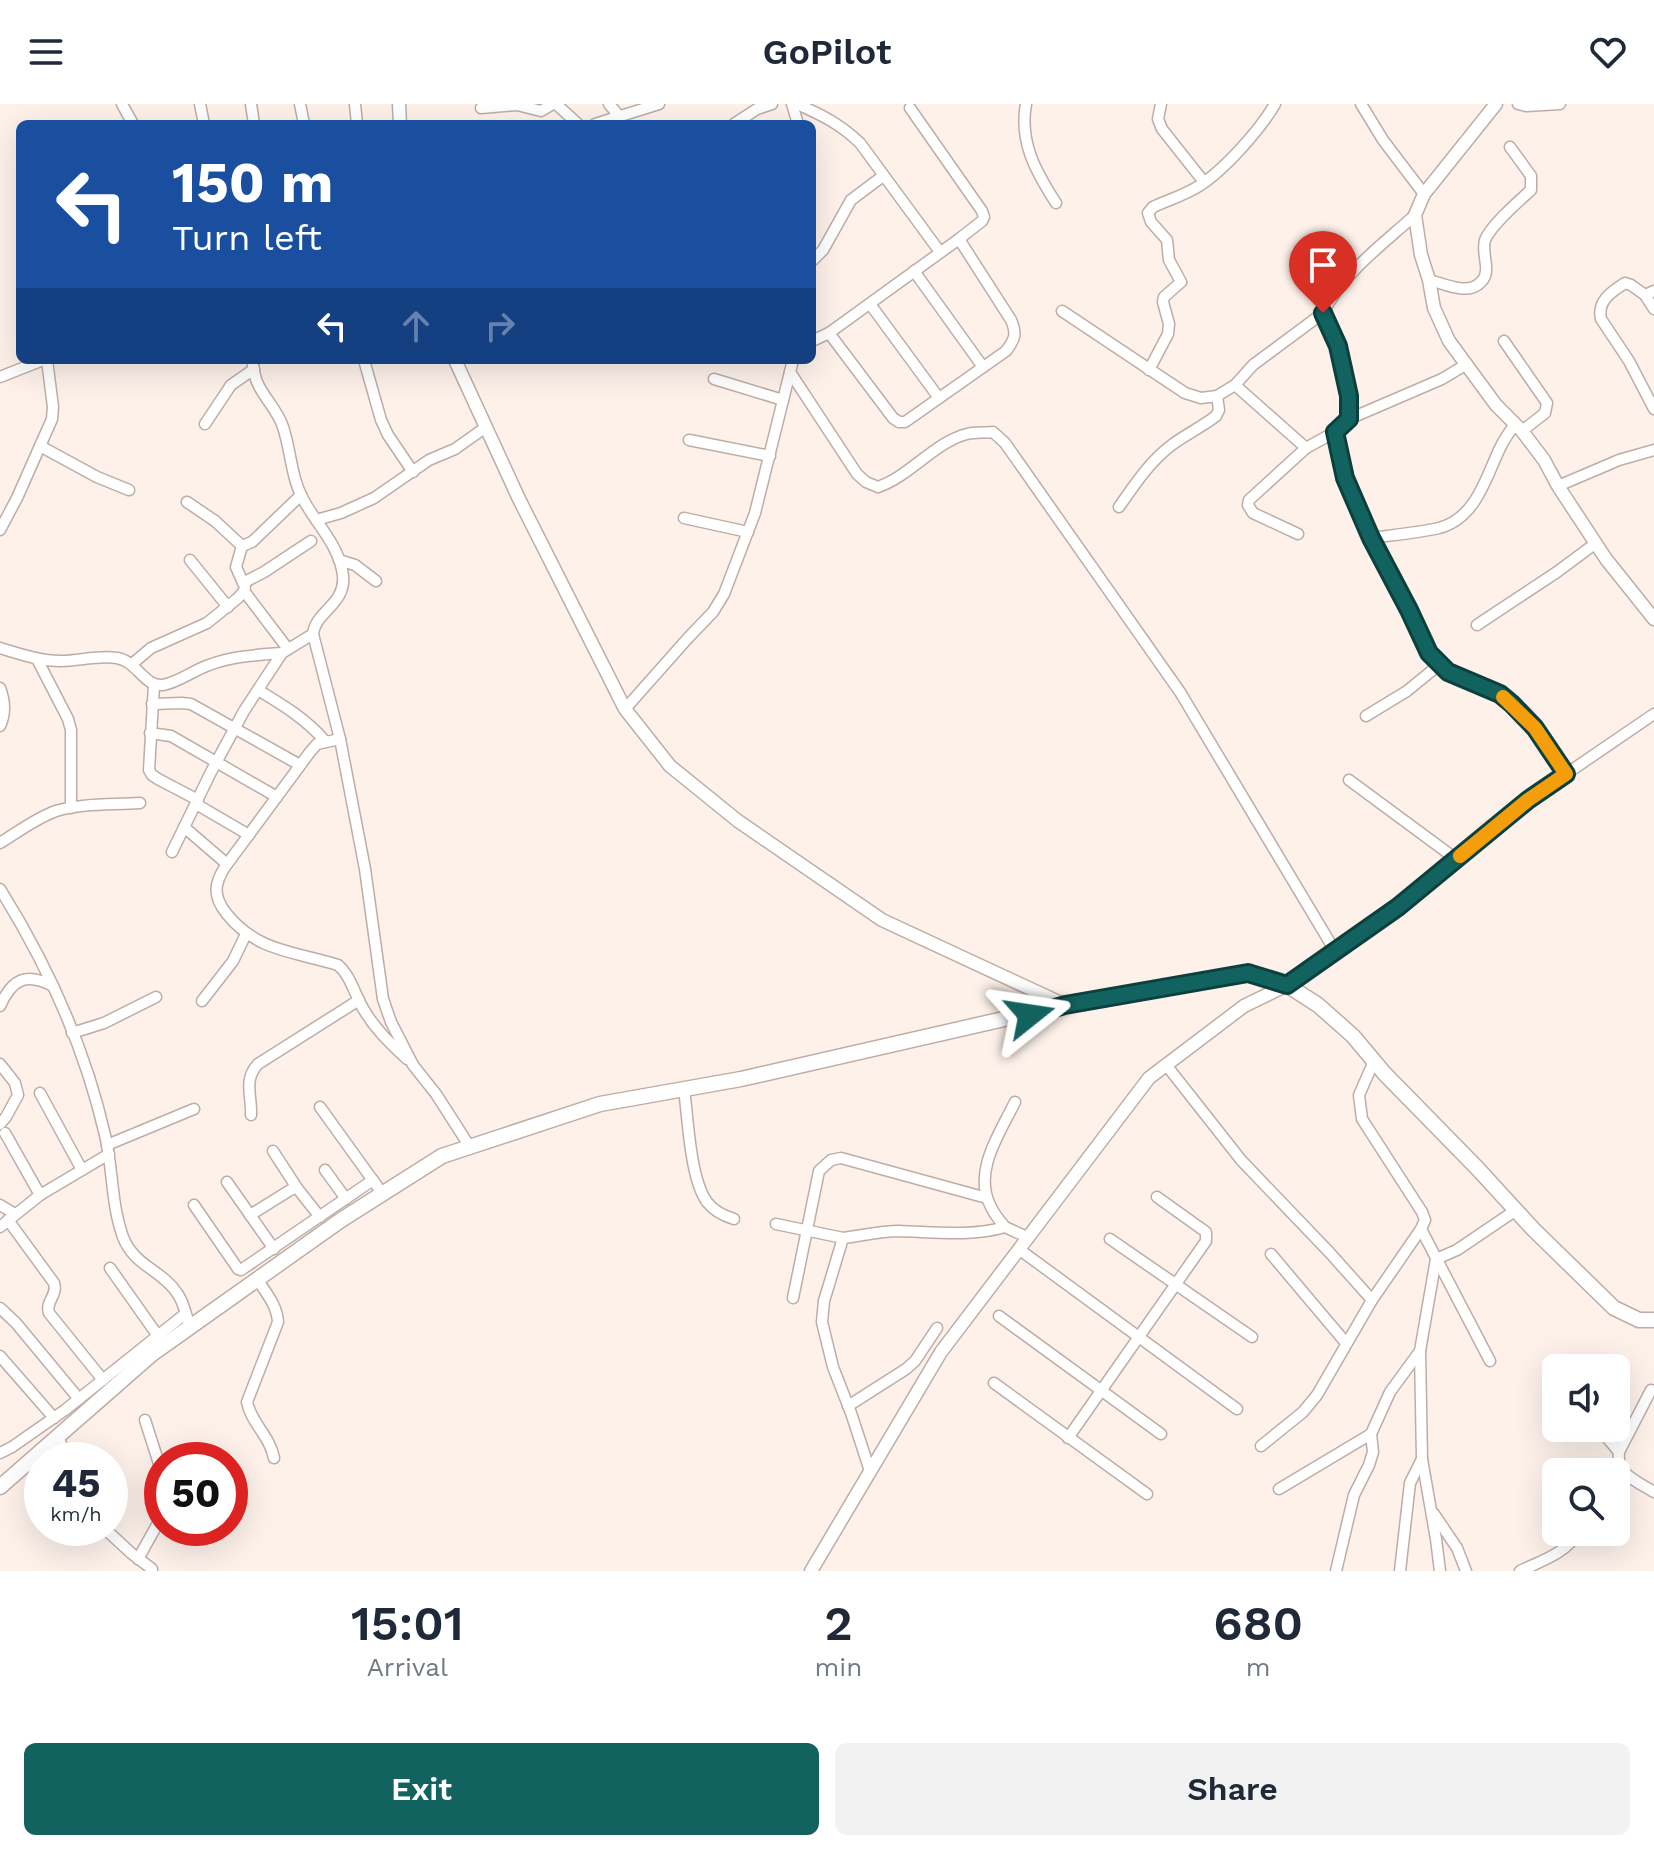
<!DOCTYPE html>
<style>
body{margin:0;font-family:"Work Sans",sans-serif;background:#f2f2f3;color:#1f2937;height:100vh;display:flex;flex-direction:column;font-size:30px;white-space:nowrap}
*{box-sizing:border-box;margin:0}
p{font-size:26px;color:#747a83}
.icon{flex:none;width:44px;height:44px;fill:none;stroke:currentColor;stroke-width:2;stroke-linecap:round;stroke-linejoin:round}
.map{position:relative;height:1467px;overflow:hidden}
.details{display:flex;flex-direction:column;background:#fff;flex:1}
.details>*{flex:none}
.guide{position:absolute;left:16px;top:16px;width:800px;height:244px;border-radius:12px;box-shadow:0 8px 32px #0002;background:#1a4fa0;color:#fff;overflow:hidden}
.controls{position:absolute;left:1542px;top:1250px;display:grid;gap:16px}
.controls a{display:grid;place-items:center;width:88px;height:88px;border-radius:12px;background:#fff;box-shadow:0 8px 32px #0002;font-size:40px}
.speed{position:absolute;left:24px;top:1338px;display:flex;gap:16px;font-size:40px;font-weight:700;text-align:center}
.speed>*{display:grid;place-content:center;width:104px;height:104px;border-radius:50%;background:#fff;box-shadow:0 8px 32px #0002;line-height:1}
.speed small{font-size:20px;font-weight:400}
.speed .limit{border:12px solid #d22;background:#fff;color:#111}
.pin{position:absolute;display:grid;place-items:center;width:68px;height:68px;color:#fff;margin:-82px -34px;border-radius:50% 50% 50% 0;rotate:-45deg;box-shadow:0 0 8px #0007}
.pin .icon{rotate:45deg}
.me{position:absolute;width:88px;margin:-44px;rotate:75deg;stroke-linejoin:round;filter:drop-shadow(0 0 6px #0008)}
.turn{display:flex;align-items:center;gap:28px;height:168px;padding:0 24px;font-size:36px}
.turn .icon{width:104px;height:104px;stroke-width:2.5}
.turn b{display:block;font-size:56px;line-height:68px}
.lanes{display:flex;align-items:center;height:76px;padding:0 24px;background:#0003;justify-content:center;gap:40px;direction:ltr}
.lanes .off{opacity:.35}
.eta{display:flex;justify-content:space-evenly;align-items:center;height:136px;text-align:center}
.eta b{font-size:48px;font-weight:600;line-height:56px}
.primary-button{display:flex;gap:16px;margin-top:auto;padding:16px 24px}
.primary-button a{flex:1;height:92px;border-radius:12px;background:#126260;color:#fff;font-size:32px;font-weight:600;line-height:92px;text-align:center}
.primary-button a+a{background:#f2f2f3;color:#1f2937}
header{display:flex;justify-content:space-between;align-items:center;height:104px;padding:0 24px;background:#fff;font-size:36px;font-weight:600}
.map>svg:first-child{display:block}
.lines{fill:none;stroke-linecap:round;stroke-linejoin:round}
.minor-casing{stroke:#bcaea6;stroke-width:13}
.tertiary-casing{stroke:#bcaea6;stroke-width:15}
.secondary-casing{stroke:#bcaea6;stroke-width:17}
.minor{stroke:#fff;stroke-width:10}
.tertiary{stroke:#fff;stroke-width:12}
.secondary{stroke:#fff;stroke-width:14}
.route-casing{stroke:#0c403e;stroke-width:20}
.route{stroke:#126260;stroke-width:14}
.slow{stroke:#f59e0b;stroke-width:14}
</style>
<header><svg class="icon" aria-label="menu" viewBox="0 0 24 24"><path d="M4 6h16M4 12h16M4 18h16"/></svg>GoPilot<svg class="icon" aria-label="heart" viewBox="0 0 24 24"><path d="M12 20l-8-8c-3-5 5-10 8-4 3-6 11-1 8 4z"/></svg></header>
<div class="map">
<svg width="1654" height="1467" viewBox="0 0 1654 1467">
<rect width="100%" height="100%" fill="#fdf1ea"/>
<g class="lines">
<defs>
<g id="minor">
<polyline points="122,0 133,20"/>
<polyline points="200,0 204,20"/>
<polyline points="251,0 254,20"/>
<polyline points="300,0 304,20"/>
<polyline points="355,0 357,20"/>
<polyline points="556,0 578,20"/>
<polyline points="609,0 619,12"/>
<polyline points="792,0 798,20"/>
<path d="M797 0C822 11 840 20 860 39L940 148"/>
<path d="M1026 0C1019 38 1036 68 1056 99"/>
<polyline points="1161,0 1158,15 1162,25 1204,78"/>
<polyline points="1361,0 1383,36 1424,90"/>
<polyline points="1518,0 1526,2 1560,0"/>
<polyline points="481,4 517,1 541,7 553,0"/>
<polyline points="595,20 659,0"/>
<polyline points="734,20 757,5 772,0"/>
<path d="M1415 111C1382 141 1343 169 1323 209L1338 242 1349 292V315L1335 328 1345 374 1371 434 1429 549 1448 568 1500 590 1512 600 1535 624 1566 670"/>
<polyline points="812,157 823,146 851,96 883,72"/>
<polyline points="914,167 983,263"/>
<path d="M1429 176C1445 180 1468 192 1481 178 1484 175 1486 171 1486 167 1487 157 1482 147 1485 136 1491 121 1519 97 1531 86V72L1510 43"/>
<polyline points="1654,187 1645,191 1654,205"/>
<path d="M1645 191 1631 181 1625 179C1611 188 1597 197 1601 215L1629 257 1654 305"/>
<polyline points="870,200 939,294"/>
<polyline points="1062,207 1185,289 1201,294 1217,292 1235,281 1253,261 1323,209"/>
<path d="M829 229 893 314 899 318H905L1006 247C1015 235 1017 230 1011 216L959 135"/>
<polyline points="812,237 829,229 959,135 982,117 984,113 982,107 910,4"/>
<polyline points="1504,237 1547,299 1545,309 1522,327"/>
<path d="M252 256C254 264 254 273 258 280 265 295 278 307 283 323 291 347 291 373 303 395 316 420 340 442 343 472 346 500 315 508 313 530L340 635 365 765 383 895 391 918 413 961 436 990 470 1043"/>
<polyline points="364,256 381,316 388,331 413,368"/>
<path d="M1149 266 1168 230 1169 220 1163 198 1164 193 1181 178 1169 156 1167 136 1151 118 1148 109 1153 103C1168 96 1185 91 1199 82 1224 66 1260 26 1275 0"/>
<path d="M790 268 857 370 866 378 878 383C910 372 935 338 967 330 974 328 984 329 993 328L1005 339 1180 588 1335 847"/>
<polyline points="0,273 43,256"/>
<polyline points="714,275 783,296"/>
<polyline points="1235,281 1306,344"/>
<polyline points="1349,315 1442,275 1467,260"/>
<polyline points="205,320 231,281 254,265"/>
<polyline points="689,336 770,352"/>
<polyline points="40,342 97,373 129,386"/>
<polyline points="1558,382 1619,356 1654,346"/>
<polyline points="187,398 215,417 242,442 252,438 301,391"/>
<path d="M1119 403C1135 380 1150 357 1173 340 1187 330 1203 322 1216 312L1219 306 1217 292"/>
<polyline points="684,414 748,428"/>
<polyline points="316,416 341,409 374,394 429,356 455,345 486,323"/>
<polyline points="0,426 17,394 52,315 53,303 47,256"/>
<polyline points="1298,430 1253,409 1248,401 1249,396 1306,344 1335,328"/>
<path d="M1371 434C1393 431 1417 429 1439 424 1477 414 1486 372 1501 342 1505 334 1510 327 1515 320"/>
<polyline points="190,456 228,503"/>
<polyline points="339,456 355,461 376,477"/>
<polyline points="243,479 264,468 311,437"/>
<polyline points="244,487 288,545"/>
<polyline points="1477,521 1557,468 1596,439"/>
<path d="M0 544C20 550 40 557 61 557 79 557 98 551 117 554 137 557 144 583 163 581 179 578 194 566 209 561 233 552 257 551 282 549"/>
<polyline points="37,555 68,615 71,626 71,704"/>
<polyline points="132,560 151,544 207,519 238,494 244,487 245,483 236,463 242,442"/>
<polyline points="154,581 149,666 152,671 158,675 198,696"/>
<path d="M0 584C5 597 6 609 0 622"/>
<path d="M258 586C283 601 306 615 325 637"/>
<polyline points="152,600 182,599 191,600 300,661"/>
<polyline points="625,605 688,534 713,508 724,490 755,409 793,256"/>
<polyline points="1366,612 1407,587 1440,560"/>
<polyline points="150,629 171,632 277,693"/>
<path d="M340 635 317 640 310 648 225 763C214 780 213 792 226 809 257 848 293 847 338 861 351 872 355 892 364 906 375 925 390 939 407 955"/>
<polyline points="1349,676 1456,755"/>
<polyline points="196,700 249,731"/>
<polyline points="184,723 227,760"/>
<path d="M0 739C18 728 36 714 56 707 82 699 113 701 140 699"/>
<polyline points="172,748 211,668 244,607 282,549 313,530"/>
<path d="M0 785C47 860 85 944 105 1031 113 1064 111 1100 123 1133 134 1162 162 1166 177 1189 184 1198 186 1212 190 1223"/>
<polyline points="1287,881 1412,792 1528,696 1654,610"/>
<polyline points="202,897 233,857 246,830"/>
<path d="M0 902C12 875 26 868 53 882"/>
<polyline points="72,929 104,919 156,893"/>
<polyline points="0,960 15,979 18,991 6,1013 0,1020"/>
<polyline points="1167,962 1241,1056 1330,1149 1372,1196"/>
<path d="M684 985C688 1014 690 1075 707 1098 714 1107 724 1112 734 1115"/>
<polyline points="40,989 82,1066"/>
<polyline points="320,1003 382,1089"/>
<path d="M251 1011C252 992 243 976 258 960L359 896"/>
<polyline points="5,1029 40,1091"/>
<polyline points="107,1041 194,1005"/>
<polyline points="273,1047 297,1084"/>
<polyline points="325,1066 346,1095"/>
<polyline points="227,1078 274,1145"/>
<polyline points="0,1101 15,1110"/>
<polyline points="194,1101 238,1165 241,1166 373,1076"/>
<polyline points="250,1111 292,1085 297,1084 320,1113"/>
<path d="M8 1116 54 1179C58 1192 45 1197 49 1209L103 1276"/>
<polyline points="776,1120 843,1134 824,1197 822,1218 833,1263 851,1309 870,1367"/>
<polyline points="0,1123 40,1091 109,1050"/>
<path d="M1005 1123C1000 1117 994 1110 991 1103 972 1068 1000 1029 1015 998"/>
<polyline points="1421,1125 1490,1257"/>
<path d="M843 1134C861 1132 880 1127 899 1127 934 1128 971 1133 1005 1123L1029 1134"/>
<polyline points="1110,1135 1252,1233"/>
<polyline points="1020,1146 1237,1305"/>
<polyline points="1271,1150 1346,1239"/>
<polyline points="110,1164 158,1232"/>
<path d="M257 1175C266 1189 277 1201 278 1218L247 1298C251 1319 270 1332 274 1354"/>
<polyline points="793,1194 819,1067 831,1056 841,1054 987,1094"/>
<polyline points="0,1204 16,1219 79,1295"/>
<polyline points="999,1212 1161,1330"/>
<polyline points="0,1252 54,1314"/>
<polyline points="1551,1266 1556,1272"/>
<polyline points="994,1279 1147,1390"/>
<path d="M1651 1286 1619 1348C1616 1371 1637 1377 1654 1388"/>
<polyline points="848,1302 906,1265 915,1257 937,1224"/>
<polyline points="145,1316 162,1369"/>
<polyline points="1599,1324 1619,1348"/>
<polyline points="58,1333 68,1356"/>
<polyline points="1068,1334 1206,1137 1206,1128 1157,1093"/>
<polyline points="1261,1342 1303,1308 1317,1291 1372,1196 1421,1125 1425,1116 1422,1108 1362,1015 1359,991 1374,957"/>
<polyline points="0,1349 12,1343 65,1306 185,1210"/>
<polyline points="1279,1385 1371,1330 1390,1288 1420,1247"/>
<polyline points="1434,1410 1457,1444 1466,1467"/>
<polyline points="104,1424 131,1449 152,1465"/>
<polyline points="138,1455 162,1412"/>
<polyline points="1336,1467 1354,1391 1369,1361 1373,1348 1371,1330"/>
<polyline points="1400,1467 1410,1379 1422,1355"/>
<polyline points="1440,1467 1436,1435 1422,1355 1420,1247 1436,1155 1457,1146 1516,1106"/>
<path d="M1520 1467C1541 1457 1567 1449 1578 1428"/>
</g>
<g id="tertiary">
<polyline points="399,0 400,20"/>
<polyline points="1496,0 1424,90 1415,111 1421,151 1429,176 1434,204 1449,237 1496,301 1522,327 1544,356 1558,382 1606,455 1654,515"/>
<polyline points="455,256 519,395 625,605 670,662 738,717 882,816 1065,901"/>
<polyline points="811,1467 941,1248 1149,974 1244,902 1287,881"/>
</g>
<polyline id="secondary" points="0,1383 152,1250 341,1116 442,1052 600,1000 741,975 1065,901 1248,869 1287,881 1318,901 1353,932 1384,969 1478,1065 1533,1125 1614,1204 1639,1216 1654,1216"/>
</defs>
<use href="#minor" class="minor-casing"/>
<use href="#tertiary" class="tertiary-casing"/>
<use href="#secondary" class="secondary-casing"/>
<use href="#minor" class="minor"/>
<use href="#tertiary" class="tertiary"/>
<use href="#secondary" class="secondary"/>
</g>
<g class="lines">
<defs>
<polyline id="route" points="1030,911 1065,901 1248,869 1287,881 1398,803 1528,696 1566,670 1535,624 1512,600 1500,590 1448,568 1429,549 1409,506 1371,434 1345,374 1335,328 1349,315 1349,292 1338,242 1323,209"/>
</defs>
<use href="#route" class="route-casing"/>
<use href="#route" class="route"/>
<polyline class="slow" points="1460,752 1528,696 1566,670 1535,624 1503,593"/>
</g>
</svg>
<div class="controls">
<a><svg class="icon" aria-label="sound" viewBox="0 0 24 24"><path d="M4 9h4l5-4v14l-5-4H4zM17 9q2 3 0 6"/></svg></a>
<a><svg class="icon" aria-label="search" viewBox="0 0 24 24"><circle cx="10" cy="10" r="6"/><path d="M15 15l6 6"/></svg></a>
</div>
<div class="speed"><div>45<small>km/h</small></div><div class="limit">50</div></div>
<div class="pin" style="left:1323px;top:209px;background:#d93025"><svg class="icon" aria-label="arrive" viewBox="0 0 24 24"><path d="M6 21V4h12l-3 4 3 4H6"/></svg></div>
<svg class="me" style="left:1030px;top:911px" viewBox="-20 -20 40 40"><path d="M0-17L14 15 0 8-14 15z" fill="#126260" stroke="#fff" stroke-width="4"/></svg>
<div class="guide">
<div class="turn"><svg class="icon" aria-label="left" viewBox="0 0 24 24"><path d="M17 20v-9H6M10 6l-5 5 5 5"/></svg><div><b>150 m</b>Turn left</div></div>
<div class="lanes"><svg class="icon" aria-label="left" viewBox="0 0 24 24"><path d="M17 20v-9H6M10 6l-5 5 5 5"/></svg><svg class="icon off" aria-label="ahead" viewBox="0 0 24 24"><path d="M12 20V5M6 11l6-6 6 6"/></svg><svg class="icon off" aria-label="right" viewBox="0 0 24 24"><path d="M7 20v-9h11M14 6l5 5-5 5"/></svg></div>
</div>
</div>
<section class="details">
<div class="eta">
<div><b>15:01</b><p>Arrival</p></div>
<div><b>2</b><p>min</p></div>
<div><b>680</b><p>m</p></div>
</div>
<div class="primary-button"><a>Exit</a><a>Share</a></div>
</section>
